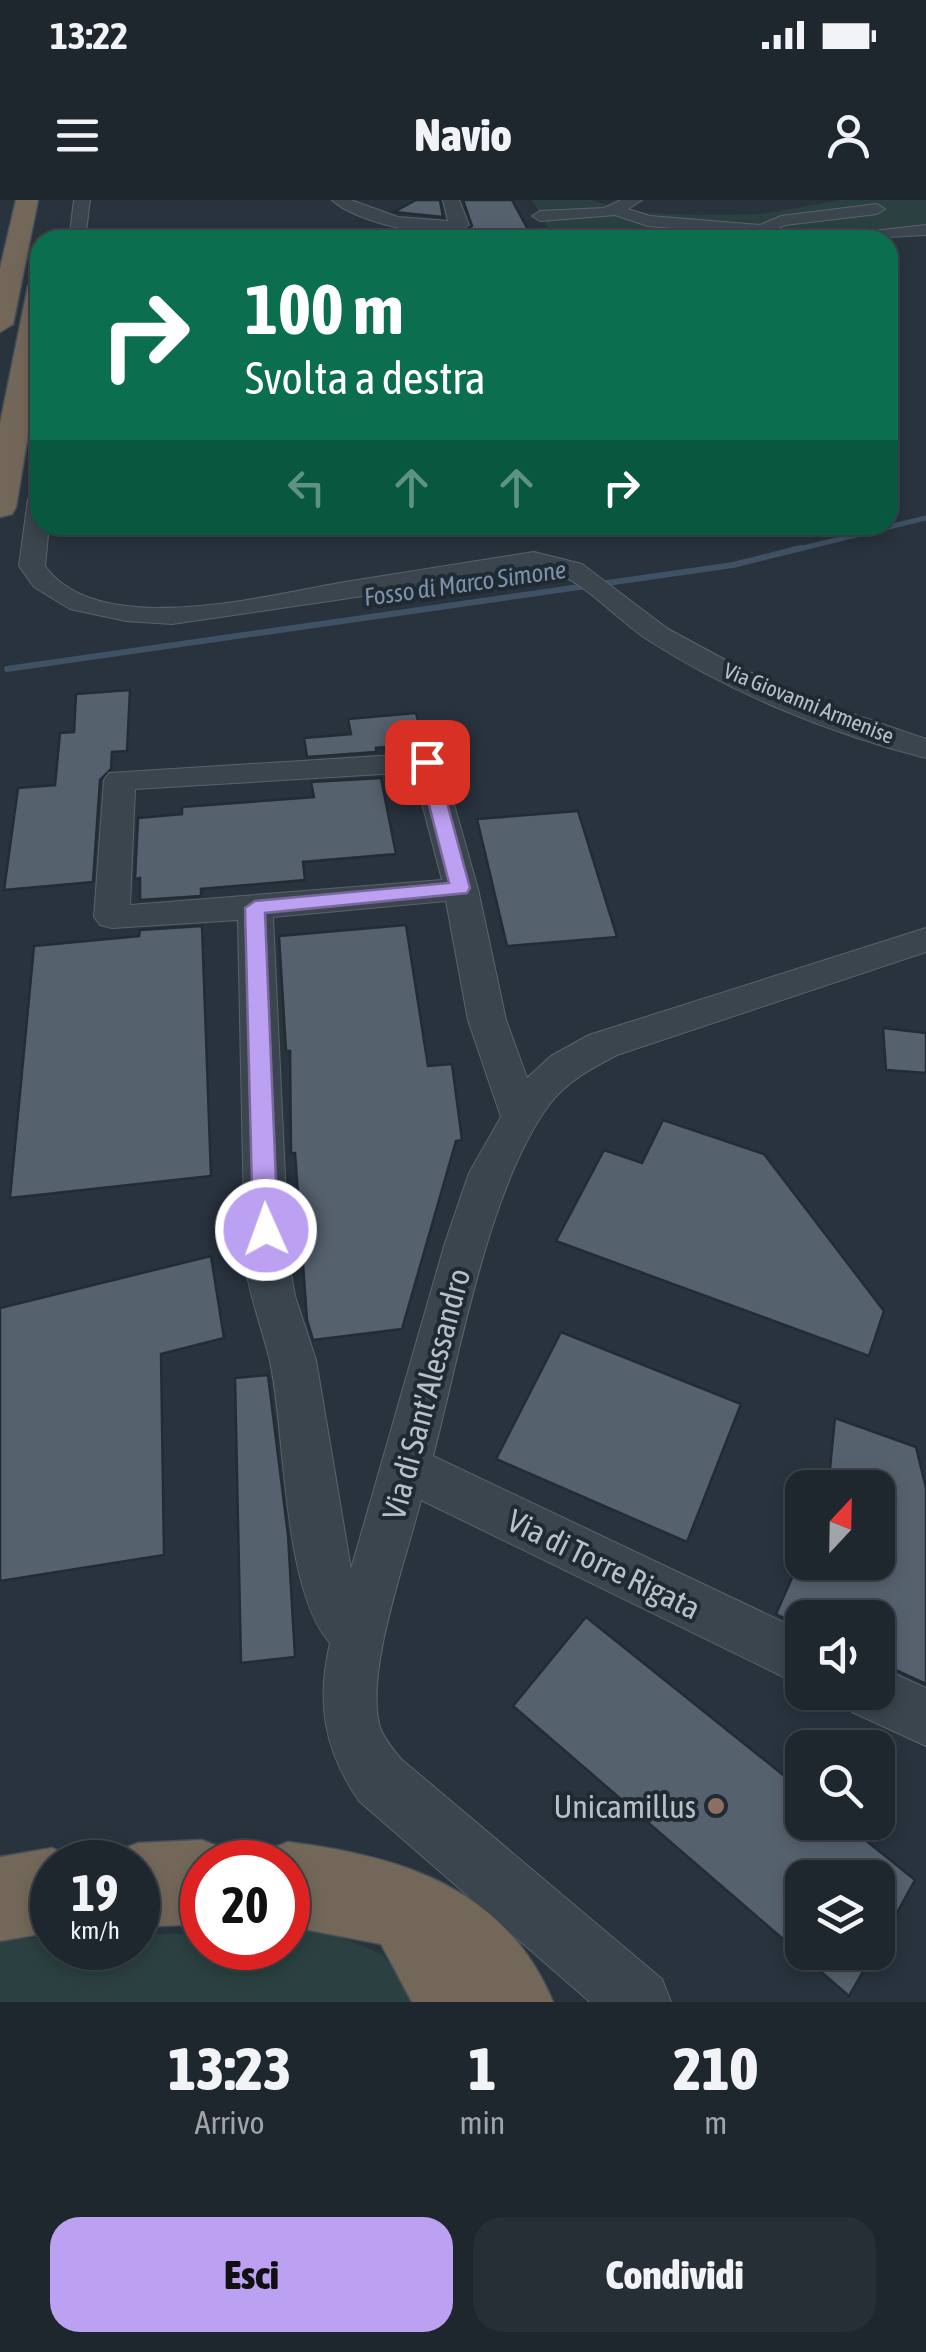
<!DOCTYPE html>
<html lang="it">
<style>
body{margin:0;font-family:"Asap Condensed",sans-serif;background:#262e36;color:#f1f3f6;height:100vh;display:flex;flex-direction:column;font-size:38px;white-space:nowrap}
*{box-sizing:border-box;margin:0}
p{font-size:32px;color:#a1a5aa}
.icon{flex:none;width:55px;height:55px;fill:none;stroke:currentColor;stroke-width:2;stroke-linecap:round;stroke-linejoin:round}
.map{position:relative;height:1802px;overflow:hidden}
.drawer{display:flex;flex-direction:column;background:#1e262e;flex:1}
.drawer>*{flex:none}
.guide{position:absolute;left:30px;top:30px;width:868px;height:305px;border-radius:30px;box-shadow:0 5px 15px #0003,0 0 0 2px #3c434a;background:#0b6e4f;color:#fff;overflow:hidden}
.needle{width:65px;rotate:22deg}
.controls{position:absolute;left:785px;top:1270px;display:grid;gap:20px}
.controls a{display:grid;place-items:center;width:110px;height:110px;border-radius:20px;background:#1e262e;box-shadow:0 5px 15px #0003,0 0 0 2px #3c434a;font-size:50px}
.speed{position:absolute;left:30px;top:1640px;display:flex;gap:20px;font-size:50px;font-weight:700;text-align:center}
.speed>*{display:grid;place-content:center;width:130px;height:130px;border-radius:50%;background:#1e262e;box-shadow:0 5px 15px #0003,0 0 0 2px #3c434a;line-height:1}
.speed small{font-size:25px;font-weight:400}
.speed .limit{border:15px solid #d22;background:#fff;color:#111}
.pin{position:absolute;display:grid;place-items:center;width:85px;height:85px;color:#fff;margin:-42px;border-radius:20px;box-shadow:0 5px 15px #0006}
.me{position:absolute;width:110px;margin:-55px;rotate:358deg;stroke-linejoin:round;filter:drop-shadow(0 0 8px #0008)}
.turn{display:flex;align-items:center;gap:35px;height:210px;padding:0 50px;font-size:45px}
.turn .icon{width:130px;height:130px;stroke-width:2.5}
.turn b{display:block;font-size:70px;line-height:85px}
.lanes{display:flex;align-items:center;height:95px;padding:0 50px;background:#0003;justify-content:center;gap:50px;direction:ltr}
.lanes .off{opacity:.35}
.eta{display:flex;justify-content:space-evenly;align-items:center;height:170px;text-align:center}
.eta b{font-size:60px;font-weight:800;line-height:70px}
.cta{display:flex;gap:20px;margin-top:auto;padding:20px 50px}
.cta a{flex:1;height:115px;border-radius:30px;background:#bca0f2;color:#111;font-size:40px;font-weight:800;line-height:115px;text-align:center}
.cta a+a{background:#262e36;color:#f1f3f6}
.status{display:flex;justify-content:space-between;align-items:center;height:70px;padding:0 50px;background:#1e262e;direction:ltr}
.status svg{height:28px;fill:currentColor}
header{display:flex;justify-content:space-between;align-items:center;height:130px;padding:0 50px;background:#1e262e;font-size:45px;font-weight:800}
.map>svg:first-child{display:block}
.green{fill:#2b4040}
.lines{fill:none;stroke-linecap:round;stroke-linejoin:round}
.stream-far1{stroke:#3f5265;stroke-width:5}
.stream{stroke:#3f5265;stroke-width:6}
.building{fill:#56616e;stroke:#222c35;stroke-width:2.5}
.minor-casing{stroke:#59636c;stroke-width:2}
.highway-casing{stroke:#465059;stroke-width:3}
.minor{fill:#3b454e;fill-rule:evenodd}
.highway{fill:#736759;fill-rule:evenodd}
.route{fill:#bca0f2;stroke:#7a689d;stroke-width:2.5}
.education-dot{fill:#8d6e63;stroke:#202a33;stroke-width:4}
.labels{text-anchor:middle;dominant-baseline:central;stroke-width:8;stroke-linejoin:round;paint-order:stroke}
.far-street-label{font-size:22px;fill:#b8c0c9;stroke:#202a33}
.far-water-label{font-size:25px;font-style:italic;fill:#7b92aa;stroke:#202a33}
.near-street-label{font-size:32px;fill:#b8c0c9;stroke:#202a33}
.near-poi-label{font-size:32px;fill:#b8c0c9;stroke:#202a33;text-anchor:end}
</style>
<div class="status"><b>13:22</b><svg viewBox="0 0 49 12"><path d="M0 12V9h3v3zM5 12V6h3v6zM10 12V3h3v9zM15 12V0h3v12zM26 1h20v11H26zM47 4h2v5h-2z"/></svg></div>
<header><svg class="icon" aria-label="menu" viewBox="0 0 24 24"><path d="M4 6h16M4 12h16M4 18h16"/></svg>Navio<svg class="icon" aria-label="person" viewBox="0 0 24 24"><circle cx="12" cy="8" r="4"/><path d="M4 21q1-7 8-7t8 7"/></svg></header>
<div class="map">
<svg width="926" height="1802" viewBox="0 0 926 1802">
<rect width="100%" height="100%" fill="#28333e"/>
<g class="green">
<polygon points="532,0 591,0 631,12 696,15 762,14 840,0 926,0 926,25 794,40 555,40"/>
<polygon points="322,1730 381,1754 429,1802 0,1802 0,1739 52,1738 52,1748 138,1748 138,1735 202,1733 202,1748 288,1748 288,1731"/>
</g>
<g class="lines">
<polyline class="stream-far1" points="791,351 926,318"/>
<polyline class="stream" points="7,469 733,365 801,348"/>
</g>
<g class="building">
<polygon points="416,0 440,0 443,17 394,12"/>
<polygon points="463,0 512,0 532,37 439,40 438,36 458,34 472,26"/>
<polygon points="130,490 127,551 112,552 111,569 100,580 93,682 4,690 18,588 55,585 60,533 74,532 76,494"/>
<polygon points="416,513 424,544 376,548 376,552 307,557 304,538 351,534 348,519"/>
<polygon points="381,578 396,654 303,662 305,680 201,689 201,696 140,700 140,678 135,679 138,618 182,614 182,607 314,597 311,582"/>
<polygon points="578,611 617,737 507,746 477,619"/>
<polygon points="406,725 428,866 452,864 462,940 456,941 402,1129 313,1140 307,1120 295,953 291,953 290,851 286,851 279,736"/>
<polygon points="202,726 211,976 10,998 34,746 139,736 140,730"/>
<polygon points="883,828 926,833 926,873 886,870"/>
<polygon points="663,920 764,954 884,1111 869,1156 556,1041 604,950 642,963"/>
<polygon points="211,1056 224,1138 161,1154 164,1355 0,1381 0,1108"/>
<polygon points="561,1132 741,1204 687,1342 496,1259"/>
<polygon points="268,1175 288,1335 295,1457 241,1463 235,1178"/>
<polygon points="835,1218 916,1247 926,1288 926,1484 878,1462 878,1418 802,1418 802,1427 776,1414 802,1355 802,1362 878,1362 878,1288 828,1288"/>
<polygon points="586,1417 802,1590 802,1622 843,1622 915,1680 878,1747 878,1678 802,1678 802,1752 874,1752 849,1796 513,1506"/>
</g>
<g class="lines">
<defs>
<g id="minor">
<polygon points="74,0 90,0 85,40 69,40"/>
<path d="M332 0H351L398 17 448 21 443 0H459L469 25C443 44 354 22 332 0Z"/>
<polygon points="621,0 642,0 628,9 650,16 760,25 781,16 877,4 885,9 877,14 785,25 763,35 648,26 615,15 540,21 532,16 540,11 604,8"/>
<polygon points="926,25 926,35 830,40 838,35"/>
<path d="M40 292V325H49L45 366C99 441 268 395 345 382 408 372 471 362 534 352L582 364 668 429 742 469 818 502 926 539V558C830 534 731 493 648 440 615 418 585 382 548 369L172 424 126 421 70 409 34 387 19 366 28 299Z"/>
<path d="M427 553 438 555 442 562 478 689 506 820 527 878 551 856 589 835 926 728V752L617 855C592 868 566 882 549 905 488 988 460 1154 433 1256L802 1431V1486L421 1300C407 1357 364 1473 380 1527 384 1539 393 1549 401 1559L662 1779 671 1802H590L359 1601C324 1550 316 1503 330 1443 282 1389 286 1235 270 1161 262 1128 250 1098 245 1064L238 720 112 728 100 725 94 717 104 580 109 573ZM414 572 442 680 130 705 135 589ZM446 701 468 820 501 917 469 973 445 1043 351 1369 316 1160 295 1096 289 1064 273 717Z"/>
<polygon points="878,1466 926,1488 926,1546 852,1512 844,1492 878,1492"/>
</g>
<g id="highway">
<polygon points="16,0 38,0 13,124 0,132 0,69"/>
<polygon points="40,79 40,162 16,307 12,314 0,317 0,224 28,86"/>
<polygon points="202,1640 232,1652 236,1662 202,1662 202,1724 138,1727 138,1662 105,1662 108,1655 138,1643"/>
<path d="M288 1642C401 1656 506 1688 553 1802H412L381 1744 288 1726V1662H255L258 1654Z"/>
<polygon points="52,1648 83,1662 52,1662 52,1732 0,1741 0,1657"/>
</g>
</defs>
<use href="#minor" class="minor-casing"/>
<use href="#highway" class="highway-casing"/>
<use href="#minor" class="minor"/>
<use href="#highway" class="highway"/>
</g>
<polygon class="route" points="427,557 436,562 470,688 467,693 265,713 278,1030 274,1037 257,1037 253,1030 245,708 255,701 449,683 418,562"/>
<circle class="education-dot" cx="716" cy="1606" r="10"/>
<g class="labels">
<g class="far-street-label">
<text transform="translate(809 503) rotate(22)">Via Giovanni Armenise</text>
</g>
<g class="far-water-label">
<text transform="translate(465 383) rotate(-8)">Fosso di Marco Simone</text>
</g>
<g class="near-street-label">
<text transform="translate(426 1194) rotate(-75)">Via di Sant'Alessandro</text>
<text transform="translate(604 1364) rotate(26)">Via di Torre Rigata</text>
</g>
<g class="near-poi-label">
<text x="696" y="1606">Unicamillus</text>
</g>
</g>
</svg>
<div class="controls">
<a><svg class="needle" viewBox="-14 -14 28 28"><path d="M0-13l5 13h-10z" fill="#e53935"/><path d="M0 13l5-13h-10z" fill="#a1a5aa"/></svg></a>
<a><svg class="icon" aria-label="sound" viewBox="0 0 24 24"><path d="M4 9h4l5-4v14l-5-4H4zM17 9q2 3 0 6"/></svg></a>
<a><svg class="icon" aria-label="search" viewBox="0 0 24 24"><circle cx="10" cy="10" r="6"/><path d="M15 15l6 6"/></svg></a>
<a><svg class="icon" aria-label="layers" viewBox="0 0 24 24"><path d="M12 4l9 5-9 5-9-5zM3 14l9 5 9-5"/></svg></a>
</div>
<div class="speed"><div>19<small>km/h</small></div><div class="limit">20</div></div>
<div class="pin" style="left:427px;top:562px;background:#d93025"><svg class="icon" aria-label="arrive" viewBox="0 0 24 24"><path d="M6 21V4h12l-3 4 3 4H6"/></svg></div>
<svg class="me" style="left:266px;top:1030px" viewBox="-20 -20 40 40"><circle r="17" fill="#bca0f2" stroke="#fff" stroke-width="3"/><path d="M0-11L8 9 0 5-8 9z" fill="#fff"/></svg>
<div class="guide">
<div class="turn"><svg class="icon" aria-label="right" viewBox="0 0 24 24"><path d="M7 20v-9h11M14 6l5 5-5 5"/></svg><div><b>100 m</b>Svolta a destra</div></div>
<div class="lanes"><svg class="icon off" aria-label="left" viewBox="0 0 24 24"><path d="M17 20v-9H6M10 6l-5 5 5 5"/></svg><svg class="icon off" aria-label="ahead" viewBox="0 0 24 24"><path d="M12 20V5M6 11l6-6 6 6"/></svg><svg class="icon off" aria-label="ahead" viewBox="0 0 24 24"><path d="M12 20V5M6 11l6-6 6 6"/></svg><svg class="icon" aria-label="right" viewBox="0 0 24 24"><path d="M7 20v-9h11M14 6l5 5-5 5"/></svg></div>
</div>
</div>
<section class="drawer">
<div class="eta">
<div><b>13:23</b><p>Arrivo</p></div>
<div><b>1</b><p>min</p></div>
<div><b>210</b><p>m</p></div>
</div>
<div class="cta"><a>Esci</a><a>Condividi</a></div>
</section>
